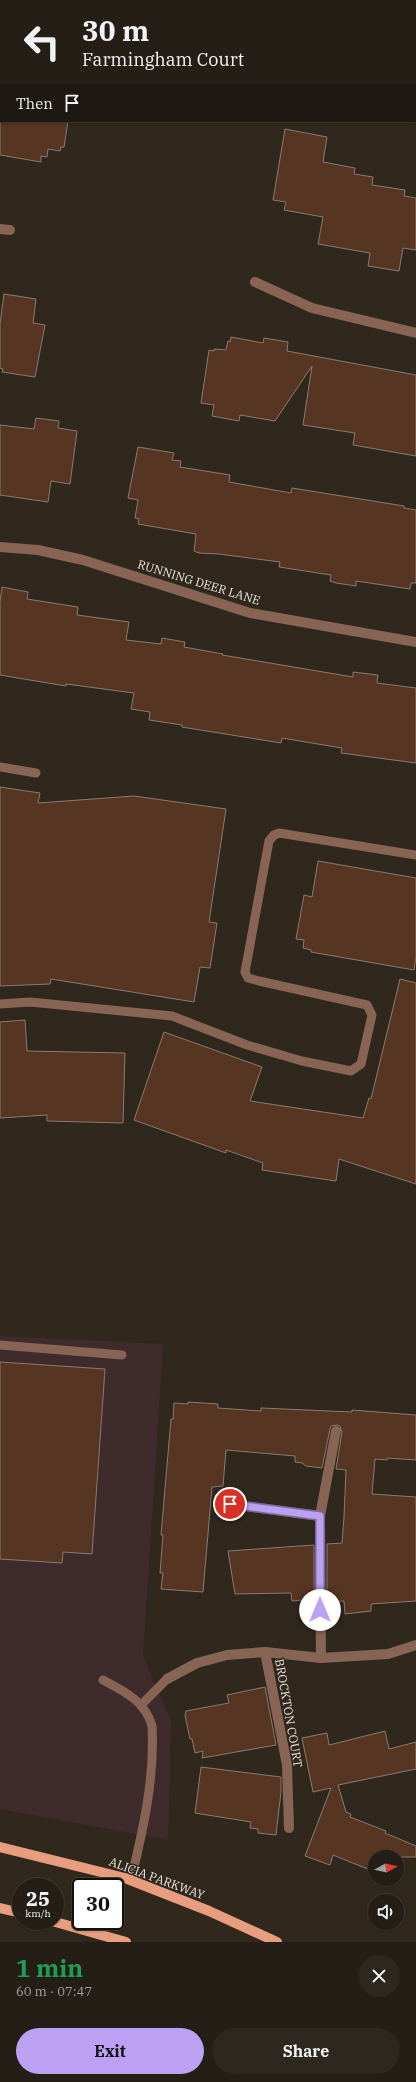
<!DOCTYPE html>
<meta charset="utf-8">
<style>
body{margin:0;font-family:"IBM Plex Serif",serif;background:#2d271f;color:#f1f3f6;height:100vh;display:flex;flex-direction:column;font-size:15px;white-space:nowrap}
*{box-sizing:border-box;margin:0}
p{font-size:13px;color:#a3a2a1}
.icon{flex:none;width:22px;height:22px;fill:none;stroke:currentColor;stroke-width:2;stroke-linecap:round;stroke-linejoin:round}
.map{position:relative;height:1942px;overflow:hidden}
.panel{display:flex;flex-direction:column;background:#251e16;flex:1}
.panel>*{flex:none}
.top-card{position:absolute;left:0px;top:0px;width:416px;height:122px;box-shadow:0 1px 3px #0004,0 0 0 1px #423c35;background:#251e16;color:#f1f3f6;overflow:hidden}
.needle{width:26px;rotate:82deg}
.controls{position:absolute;left:368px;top:1850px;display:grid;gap:8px}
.controls a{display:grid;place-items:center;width:36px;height:36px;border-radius:50%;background:#251e16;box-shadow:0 1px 3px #0004,0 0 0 1px #423c35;font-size:20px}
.speed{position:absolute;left:12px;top:1878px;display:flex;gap:8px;font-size:20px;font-weight:700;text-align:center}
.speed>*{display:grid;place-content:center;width:52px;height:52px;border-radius:50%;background:#251e16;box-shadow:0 1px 3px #0004,0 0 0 1px #423c35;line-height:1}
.speed small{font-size:10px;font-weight:400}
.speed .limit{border:2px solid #111;border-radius:6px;background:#fff;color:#111}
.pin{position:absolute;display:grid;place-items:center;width:34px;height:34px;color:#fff;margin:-17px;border:2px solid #fff;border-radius:50%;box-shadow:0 1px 4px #0007}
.me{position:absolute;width:44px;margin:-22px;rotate:0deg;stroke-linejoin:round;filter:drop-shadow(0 0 3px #0008)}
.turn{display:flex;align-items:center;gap:14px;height:84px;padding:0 16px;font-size:18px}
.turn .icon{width:52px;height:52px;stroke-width:2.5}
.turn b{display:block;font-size:28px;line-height:34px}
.then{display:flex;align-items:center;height:38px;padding:0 16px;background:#0003;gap:8px;font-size:15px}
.round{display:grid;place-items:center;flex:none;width:42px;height:42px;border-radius:21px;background:#2d271f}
.head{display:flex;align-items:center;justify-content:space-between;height:68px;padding:0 16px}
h1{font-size:24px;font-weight:700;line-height:30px;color:#1e9e55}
.action{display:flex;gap:8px;margin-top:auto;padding:8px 16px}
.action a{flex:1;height:46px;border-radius:24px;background:#bca0f2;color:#111;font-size:16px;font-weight:700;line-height:46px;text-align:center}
.action a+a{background:#2d271f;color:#f1f3f6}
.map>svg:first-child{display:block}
.commercial{fill:#3f2b2c}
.building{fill:#563622;stroke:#8a7a71}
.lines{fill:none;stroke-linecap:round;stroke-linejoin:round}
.service{stroke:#886455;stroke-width:9}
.minor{stroke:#886455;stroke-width:10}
.primary{stroke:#e79d7e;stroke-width:10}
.route-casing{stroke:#7a689d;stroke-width:10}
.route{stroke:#bca0f2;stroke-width:7}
.labels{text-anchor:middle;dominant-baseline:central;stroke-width:3;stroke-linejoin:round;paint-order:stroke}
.street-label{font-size:12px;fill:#ebe5de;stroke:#31281d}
</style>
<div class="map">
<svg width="416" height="1942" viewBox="0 0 416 1942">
<rect width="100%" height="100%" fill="#31281d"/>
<polygon class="commercial" points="0,1336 163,1344 143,1656 171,1721 168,1840 0,1809"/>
<g class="building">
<polygon points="0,121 68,121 64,147 61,147 60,151 48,149 47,157 41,156 41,162 0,155"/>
<polygon points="285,129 327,137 323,162 355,168 354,174 373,177 372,185 405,190 404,196 416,198 416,250 403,248 399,271 368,266 370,253 318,244 323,217 284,210 286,202 273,200"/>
<polygon points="4,294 36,299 33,323 45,325 35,377 2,372 3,369 0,368 0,324"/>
<polygon points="231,337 263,343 264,338 288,342 287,351 416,375 416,456 353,445 355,433 303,425 312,366 275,421 240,415 239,421 212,416 214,405 201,403 209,350 214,351 214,349 226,350 228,341 230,342"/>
<polygon points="36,418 59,421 58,428 77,431 70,484 51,481 48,502 0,495 0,425 34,429"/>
<polygon points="138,447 174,453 172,460 181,461 180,467 230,475 229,482 291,493 292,488 404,506 404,508 416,510 416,583 411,583 410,589 356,581 356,586 336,583 330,581 331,575 279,567 280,562 219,554 199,553 194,551 196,534 138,524 139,519 135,518 138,500 128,498"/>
<polygon points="2,587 28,592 27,599 78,607 77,615 129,622 126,640 161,644 162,638 185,642 184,647 223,654 222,655 353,677 353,672 378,675 377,683 416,688 416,763 341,753 342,748 282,738 281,743 182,727 182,725 149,720 150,712 131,709 134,693 66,684 66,686 0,675 0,602"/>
<polygon points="0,787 40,793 38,803 134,796 226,809 209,922 217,923 210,968 200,967 194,1002 51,979 50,984 0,986"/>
<polygon points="318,861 416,878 416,957 414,970 311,952 311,950 303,948 304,940 296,939 304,895 312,897"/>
<polygon points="400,979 416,983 416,1184 339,1159 336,1181 262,1170 263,1163 226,1150 226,1153 134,1120 164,1032 262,1067 250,1101 363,1118 369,1098 371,1099"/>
<polygon points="25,1020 27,1051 125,1053 123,1123 47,1121 47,1115 0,1118 0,1022"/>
<polygon points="0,1362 105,1369 92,1554 63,1552 62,1563 0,1559"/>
<polygon points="188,1402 218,1404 218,1408 261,1411 261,1408 352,1412 352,1410 416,1415 416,1460 387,1458 387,1460 375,1459 372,1494 416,1497 416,1601 371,1604 371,1611 345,1614 344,1601 327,1602 327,1544 342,1543 344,1517 346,1470 336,1469 342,1432 340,1426 337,1425 331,1426 330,1429 322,1468 306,1466 302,1463 295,1462 295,1456 226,1450 223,1486 212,1487 203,1592 161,1589 163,1573 160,1573 163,1535 161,1535 171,1419 173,1419 174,1403 188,1404"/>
<polygon points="314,1545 314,1603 302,1603 302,1600 292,1601 291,1593 235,1594 228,1551"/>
<polygon points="265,1687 276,1745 202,1758 203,1751 195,1753 192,1739 190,1739 185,1715 186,1711 229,1703 227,1695"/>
<polygon points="385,1731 389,1749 416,1742 416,1769 338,1785 346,1812 351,1814 350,1817 386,1831 385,1833 416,1846 416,1857 375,1857 375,1872 333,1855 330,1865 305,1856 331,1788 313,1792 302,1738 327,1733 329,1745"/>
<polygon points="201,1767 281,1777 281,1792 276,1835 258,1833 258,1829 250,1828 251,1822 195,1813"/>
</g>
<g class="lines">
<g class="service">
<polyline points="0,767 36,773"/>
<polyline points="0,1004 30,1002 172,1016 247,1045 302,1061 351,1071 361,1064 372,1015 367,1005 259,981 248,978 245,972 269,841 274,835 279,833 416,855"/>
<polyline points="0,1345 122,1355"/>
<path d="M103 1680C124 1691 145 1701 152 1726 155 1778 143 1830 131 1880"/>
<polyline points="141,1705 167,1679"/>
</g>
<g class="minor">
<polyline points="0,229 10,230"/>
<polyline points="255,282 312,308 416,333"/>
<polyline points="0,547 38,550 83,560 250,613 416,642"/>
<polyline points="230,1504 320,1516"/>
<polyline points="265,1652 287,1765 289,1828"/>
<polyline points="321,1658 320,1516 336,1431"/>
<polyline points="167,1679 197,1663 227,1655 265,1652 321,1658 388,1654 416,1645"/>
</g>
<g class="primary">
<polyline points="0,1847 125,1878 209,1911 277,1942"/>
<polyline points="0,1908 21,1913"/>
<polyline points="52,1921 126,1942"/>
</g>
</g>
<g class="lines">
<defs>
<polyline id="route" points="230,1504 320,1516 320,1610"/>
</defs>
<use href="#route" class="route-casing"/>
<use href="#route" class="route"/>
</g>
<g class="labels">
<g class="street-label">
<text transform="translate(199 582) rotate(17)">RUNNING DEER LANE</text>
<text transform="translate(289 1713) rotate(80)">BROCKTON COURT</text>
<text transform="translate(157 1878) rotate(20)">ALICIA PARKWAY</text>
</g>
</g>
</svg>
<div class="controls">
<a><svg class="needle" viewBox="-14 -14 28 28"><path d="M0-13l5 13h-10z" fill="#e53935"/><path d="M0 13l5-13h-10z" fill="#a3a2a1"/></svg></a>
<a><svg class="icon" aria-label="sound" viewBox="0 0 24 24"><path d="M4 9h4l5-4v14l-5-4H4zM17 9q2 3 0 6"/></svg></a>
</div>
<div class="speed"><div>25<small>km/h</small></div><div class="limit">30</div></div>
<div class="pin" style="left:230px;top:1504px;background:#d93025"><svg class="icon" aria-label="arrive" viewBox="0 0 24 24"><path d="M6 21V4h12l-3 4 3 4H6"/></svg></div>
<svg class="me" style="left:320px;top:1610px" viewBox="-20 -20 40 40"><circle r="19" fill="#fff"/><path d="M0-13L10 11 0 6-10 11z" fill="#bca0f2"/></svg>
<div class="top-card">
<div class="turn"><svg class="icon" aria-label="left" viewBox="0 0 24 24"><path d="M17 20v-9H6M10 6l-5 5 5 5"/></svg><div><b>30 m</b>Farmingham Court</div></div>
<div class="then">Then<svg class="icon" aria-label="arrive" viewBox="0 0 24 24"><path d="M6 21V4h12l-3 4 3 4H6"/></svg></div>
</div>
</div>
<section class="panel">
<div class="head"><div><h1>1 min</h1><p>60 m · 07:47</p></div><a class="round"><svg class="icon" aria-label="close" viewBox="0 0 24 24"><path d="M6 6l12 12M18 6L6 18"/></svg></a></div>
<div class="action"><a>Exit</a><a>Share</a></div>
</section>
